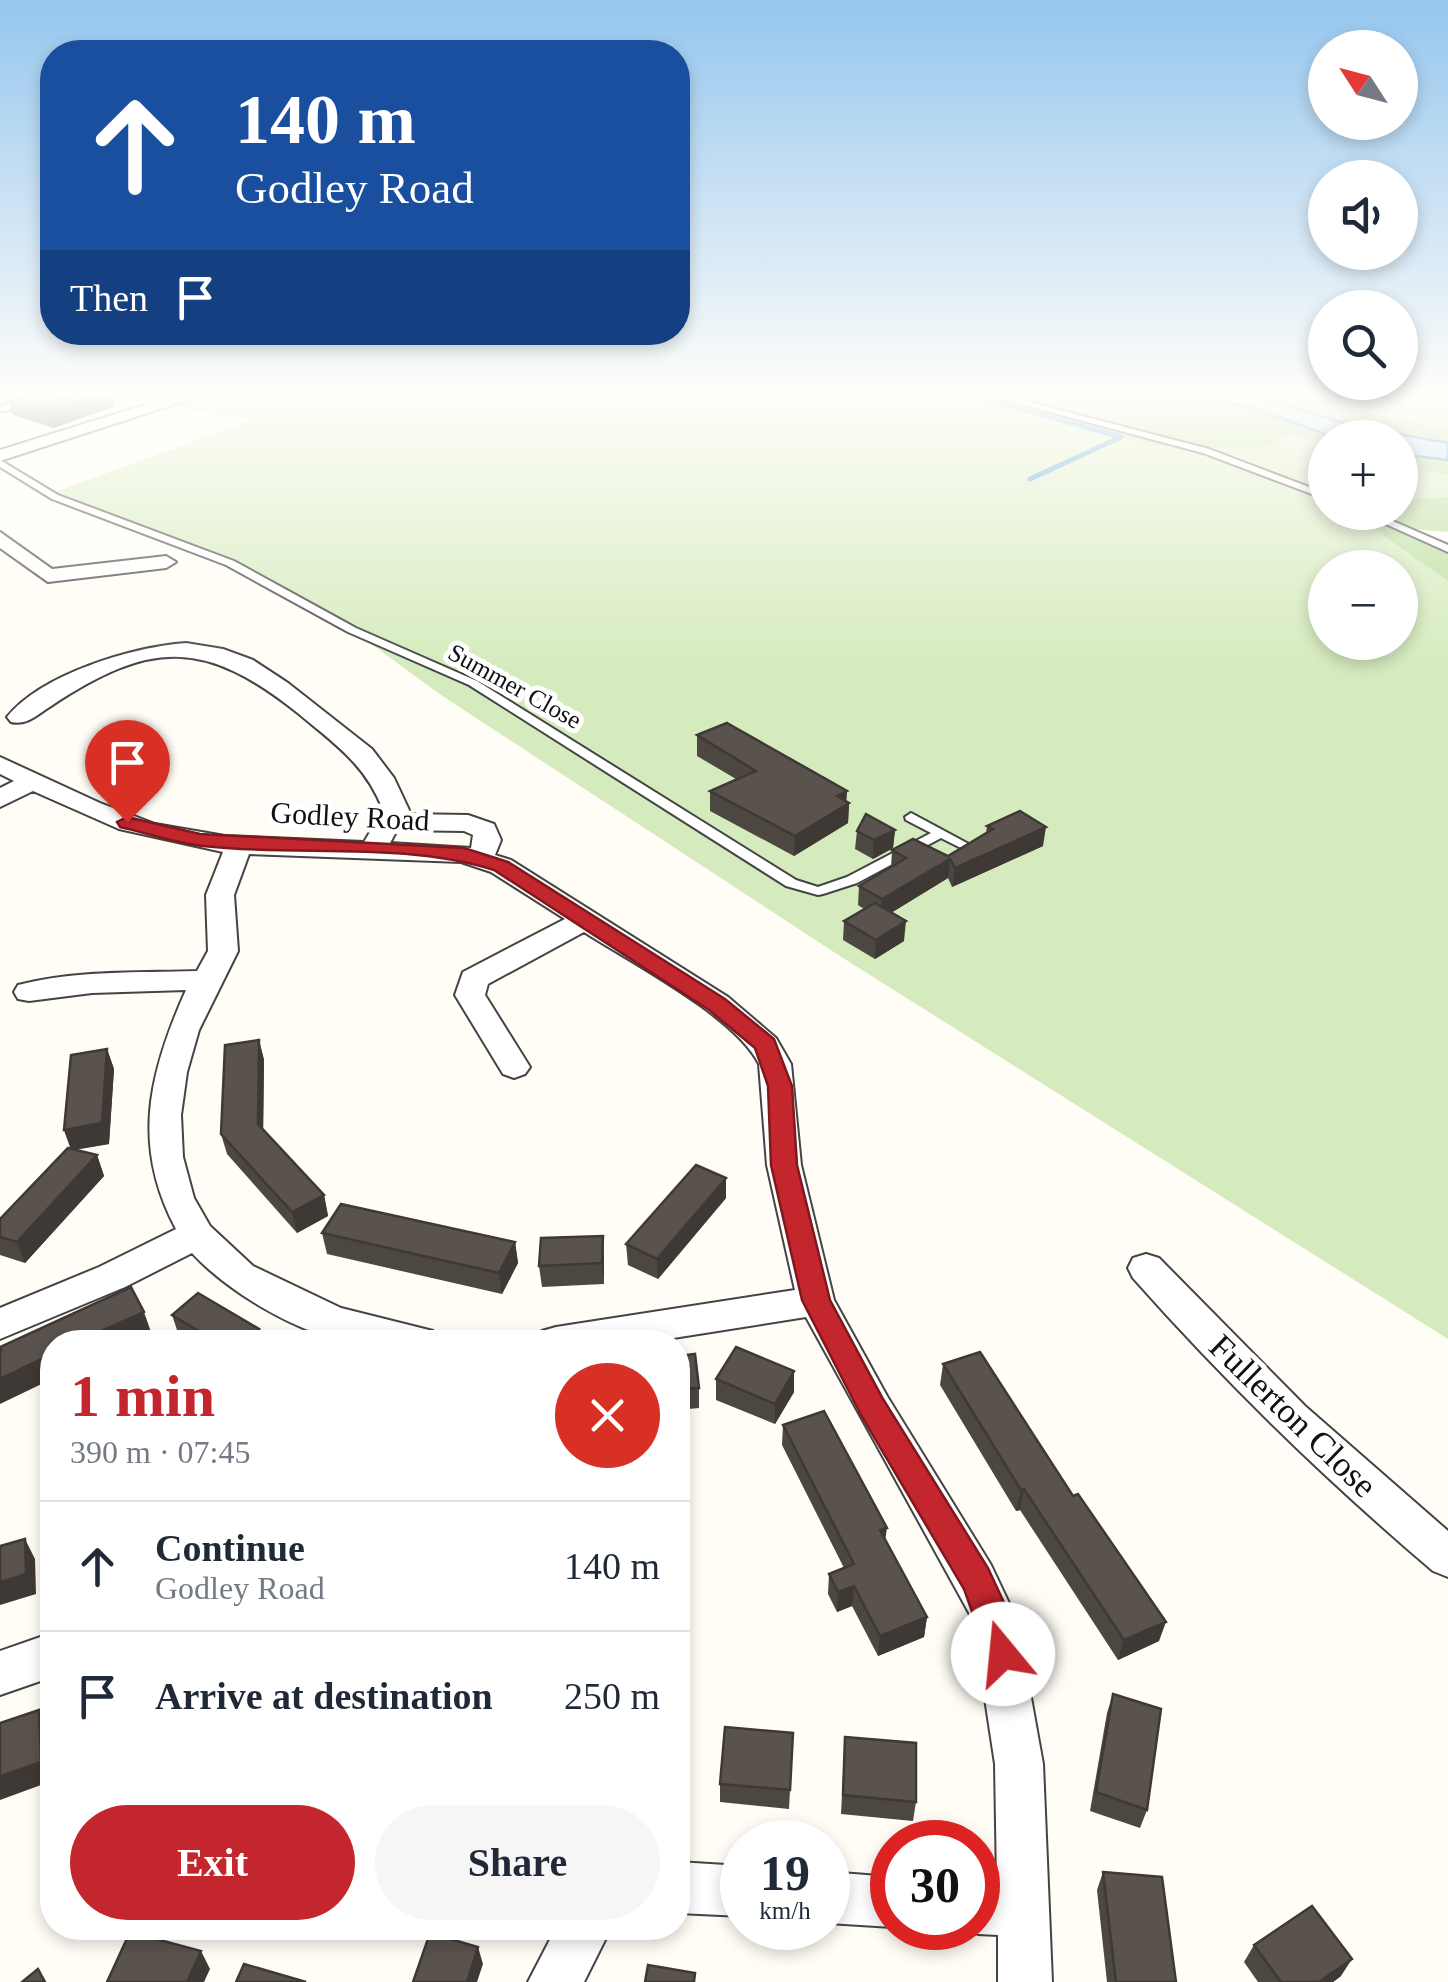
<!DOCTYPE html>
<meta charset="utf-8">
<style>
body{margin:0;font-family:Georgia,serif;background:#f6f6f7;color:#1f2937;height:100vh;display:flex;flex-direction:column;font-size:38px;white-space:nowrap}
*{box-sizing:border-box;margin:0}
p{font-size:32px;color:#747a83}
.icon{flex:none;width:55px;height:55px;fill:none;stroke:currentColor;stroke-width:2;stroke-linecap:round;stroke-linejoin:round}
.map{position:relative;flex:1;overflow:hidden}
.details{position:absolute;left:40px;top:1330px;width:650px;height:610px;display:flex;flex-direction:column;background:#fff;border-radius:40px;box-shadow:0 5px 15px #0003}
.details>*{flex:none}
.banner{position:absolute;left:40px;top:40px;width:650px;height:305px;border-radius:40px;box-shadow:0 5px 15px #0003;background:#1a4fa0;color:#fff;overflow:hidden}
.needle{width:65px;rotate:306deg}
.fabs{position:absolute;left:1308px;top:30px;display:grid;gap:20px}
.fabs a{display:grid;place-items:center;width:110px;height:110px;border-radius:50%;background:#fff;box-shadow:0 5px 15px #0003;font-size:50px}
.speed{position:absolute;left:720px;top:1820px;display:flex;gap:20px;font-size:50px;font-weight:700;text-align:center}
.speed>*{display:grid;place-content:center;width:130px;height:130px;border-radius:50%;background:#fff;box-shadow:0 5px 15px #0003;line-height:1}
.speed small{font-size:25px;font-weight:400}
.speed .limit{border:15px solid #d22;background:#fff;color:#111}
.pin{position:absolute;display:grid;place-items:center;width:85px;height:85px;color:#fff;margin:-102px -42px;border-radius:50% 50% 50% 0;rotate:-45deg;box-shadow:0 0 10px #0007}
.pin .icon{rotate:45deg}
.me{position:absolute;width:110px;margin:-55px;rotate:343deg;stroke-linejoin:round;filter:drop-shadow(0 0 8px #0008)}
.turn{display:flex;align-items:center;gap:35px;height:210px;padding:0 30px;font-size:45px}
.turn .icon{width:130px;height:130px;stroke-width:2.5}
.turn b{display:block;font-size:70px;line-height:85px}
.then{display:flex;align-items:center;height:95px;padding:0 30px;background:#0003;gap:20px;font-size:38px}
.round{display:grid;place-items:center;flex:none;width:105px;height:105px;border-radius:52px;background:#f6f6f7}
.overview{display:flex;align-items:center;justify-content:space-between;height:170px;padding:0 30px}
h1{font-size:60px;font-weight:700;line-height:75px;color:#c4262e}
.button{display:flex;gap:20px;margin-top:auto;padding:20px 30px}
.button a{flex:1;height:115px;border-radius:60px;background:#c4262e;color:#fff;font-size:40px;font-weight:700;line-height:115px;text-align:center}
.button a+a{background:#f6f6f7;color:#1f2937}
ul{padding:0;list-style:none}
li{display:flex;align-items:center;gap:30px;height:130px;padding:0 30px;border-top:2px solid #e0e1e3}
li div{flex:1}
li b{display:block;font-size:38px}
li em{font-style:normal}
.map>svg:first-child{display:block}
.green{fill:#d5ebbd;fill-rule:evenodd}
.forest{fill:#b9dc9c}
.water{fill:#b9e0f7;stroke:#3f96cf;stroke-width:2.5}
.lines{fill:none;stroke-linecap:round;stroke-linejoin:round}
.stream{stroke:#3f96cf;stroke-width:5}
.lane-casing{stroke:#444;stroke-width:4}
.street-casing{stroke:#444;stroke-width:4}
.lane{fill:#fff;fill-rule:evenodd}
.street{fill:#fff;fill-rule:evenodd}
.wall{fill:#4d4742}
.shaded-wall{fill:#3f3936}
.building{fill:#5a524d;stroke:#3f3936;stroke-width:2.5}
.route{fill:#c4262e;stroke:#7f191e;stroke-width:2.5}
.labels{text-anchor:middle;dominant-baseline:central;stroke-width:10;stroke-linejoin:round;paint-order:stroke}
.far-street-label{font-size:25px;fill:#111;stroke:#fff}
.street-label{font-size:30px;fill:#111;stroke:#fff}
.near-street-label{font-size:35px;fill:#111;stroke:#fff}
</style>
<div class="map">
<svg width="1448" height="1982" viewBox="0 0 1448 1982">
<rect width="100%" height="100%" fill="#fffdf5"/>
<g class="green">
<path d="M217 392H950L1103 434 1261 449 1292 434 1325 446V512L1363 513 1448 581V1339L843 958 441 695 352 630 230 563 50 494 254 419 170 408ZM1325 568H1400V642H1325Z"/>
<polygon points="1286,392 1448,392 1448,431 1428,427"/>
<polygon points="1400,468 1448,475 1448,497 1400,500"/>
</g>
<g class="forest">
<polygon points="950,392 1286,392 1448,431 1448,475 1400,468 1400,438 1325,438 1325,446 1292,434 1261,449 1155,446"/>
<polygon points="1448,497 1448,532 1411,529 1448,543 1448,581 1356,516 1400,512 1400,500"/>
</g>
<polygon class="water" points="1187,392 1240,392 1350,425 1448,443 1448,460 1400,454 1400,438 1333,437 1259,410"/>
<g class="lines">
<polyline class="stream" points="959,392 1121,437 1030,479"/>
<defs>
<g id="lane">
<polygon points="43,392 56,392 6,411 0,411 0,407"/>
<polygon points="975,392 990,392 1209,449 1325,493 1325,499 1203,453"/>
<polygon points="0,460 58,495 234,561 356,628 477,681 796,880 818,887 847,877 931,833 906,820 905,817 911,813 978,849 971,853 941,838 857,883 823,894 818,895 786,886 469,685 348,632 226,565 52,499 0,467"/>
<polygon points="1359,512 1372,512 1448,545 1448,552"/>
</g>
<g id="street">
<polygon points="186,392 212,392 0,461 0,450"/>
<polygon points="0,532 52,569 166,556 176,562 166,568 48,582 0,548"/>
<path d="M186 643 223 649 253 660 288 683 372 749 394 778 409 810 406 814 468 815 494 824 501 840 495 855 511 860 728 997 776 1038 791 1064 801 1165 834 1300 887 1396 991 1565 1017 1620 1043 1764 1052 1982H998V1935L978 1934 963 1928H978V1882L997 1883 995 1764 973 1620 806 1317 648 1342H537L542 1331 556 1327 795 1290 767 1165 759 1064C735 1016 631 962 584 932L488 984 485 995 530 1067 525 1074 514 1078 503 1074 455 995 463 972 565 919 491 872 461 862 249 854 234 895 238 951 199 1030 187 1072 181 1115 183 1157 194 1198 210 1226 253 1266 341 1308 433 1331 438 1342C410 1342 379 1347 352 1342 299 1335 227 1291 192 1253L125 1287 0 1339V1308L99 1267 176 1229C131 1145 149 1073 186 990L92 993 29 1001 18 999 14 992 18 985C76 970 138 973 197 971L208 951 206 895 223 852 119 829 33 791 0 807V788L14 781 0 774V757L100 803 155 824 225 836 364 842 383 810C366 765 335 744 299 714 205 639 152 639 51 706 38 714 27 726 11 722L7 717C42 674 132 647 186 643ZM397 830 464 831 473 835 471 848 390 843Z"/>
<path d="M1146 1254 1159 1258 1305 1406 1448 1531V1577L1433 1571C1326 1480 1226 1383 1133 1278L1128 1268 1133 1258Z"/>
<polygon points="52,1633 52,1677 0,1695 0,1651"/>
<polygon points="678,1862 742,1866 742,1916 678,1913"/>
<polygon points="828,1872 892,1877 892,1927 828,1923"/>
<polygon points="556,1928 611,1928 584,1982 528,1982"/>
</g>
</defs>
<use href="#lane" class="lane-casing"/>
<use href="#street" class="street-casing"/>
<use href="#lane" class="lane"/>
<use href="#street" class="street"/>
</g>
<g class="wall">
<polygon points="63,397 116,406 53,428 13,415 9,401"/>
<polygon points="697,735 847,791 846,801 849,803 848,823 794,856 710,811 710,791 736,779 697,756"/>
<polygon points="987,826 1043,846 952,887 948,878 891,913 904,941 875,959 843,940 844,921 864,909 858,905 859,886 891,867 892,850 948,856 986,833"/>
<polygon points="895,830 893,848 873,859 855,849 857,831"/>
<polygon points="259,1040 264,1060 263,1130 324,1195 328,1216 297,1233 227,1154 221,1134"/>
<polygon points="107,1049 114,1069 109,1144 75,1150 97,1155 104,1176 25,1263 0,1255 0,1219 71,1148 64,1130"/>
<polygon points="726,1198 658,1279 628,1265 626,1244"/>
<polygon points="322,1233 515,1242 518,1263 502,1294 327,1254"/>
<polygon points="603,1236 604,1284 542,1287 539,1266"/>
<polygon points="172,1315 259,1329 263,1342 190,1342 179,1336"/>
<polygon points="678,1356 699,1388 699,1408 678,1410"/>
<polygon points="943,1364 1159,1641 1118,1660 1020,1510 1016,1511 940,1385"/>
<polygon points="716,1379 794,1392 775,1424 716,1400"/>
<polygon points="783,1425 885,1541 927,1617 924,1637 878,1656 852,1606 837,1612 828,1594 829,1574 844,1568 782,1445"/>
<polygon points="1113,1694 1147,1810 1140,1828 1090,1811 1107,1713"/>
<polygon points="793,1733 789,1809 720,1802 720,1784"/>
<polygon points="845,1737 916,1802 913,1821 841,1814"/>
<polygon points="1103,1872 1176,1982 1107,1982 1097,1890"/>
<polygon points="1254,1945 1341,1976 1333,1982 1258,1982 1244,1962"/>
</g>
<g class="shaded-wall">
<polygon points="112,392 116,406 53,428 49,413"/>
<polygon points="847,791 846,805 849,803 848,823 794,856 795,836 837,796"/>
<polygon points="1046,827 1043,846 952,887 955,868"/>
<polygon points="895,830 893,848 873,859 874,840"/>
<polygon points="950,859 948,878 881,919 882,899"/>
<polygon points="906,921 904,941 875,959 876,940"/>
<polygon points="259,1040 264,1060 263,1145 258,1124"/>
<polygon points="107,1049 114,1069 109,1144 71,1150 64,1130"/>
<polygon points="97,1155 104,1176 25,1263 17,1242"/>
<polygon points="726,1178 726,1198 658,1279 657,1259"/>
<polygon points="324,1195 328,1216 297,1233 292,1212"/>
<polygon points="603,1236 604,1256 604,1284 602,1263"/>
<polygon points="515,1242 518,1263 502,1294 499,1273"/>
<polygon points="144,1312 151,1332 129,1342 77,1342"/>
<polygon points="259,1329 263,1342 244,1342"/>
<polygon points="52,1354 52,1379 0,1404 0,1379"/>
<polygon points="794,1371 794,1392 775,1424 775,1404"/>
<polygon points="1024,1489 1020,1510 1016,1511 1021,1490"/>
<polygon points="887,1528 884,1548 880,1530"/>
<polygon points="25,1539 35,1559 36,1594 0,1605 0,1582"/>
<polygon points="854,1586 852,1606 837,1612 838,1592"/>
<polygon points="927,1617 924,1637 878,1656 880,1636"/>
<polygon points="1166,1622 1159,1641 1118,1660 1124,1640"/>
<polygon points="39,1710 50,1730 52,1781 0,1800 0,1776"/>
<polygon points="684,1726 684,1745 678,1804 678,1778"/>
<polygon points="478,1947 483,1964 477,1982 467,1982"/>
<polygon points="201,1951 210,1969 204,1982 187,1982"/>
<polygon points="1352,1959 1341,1976 1333,1982 1319,1982"/>
</g>
<g class="building">
<polygon points="35,392 57,392 63,397 77,392 112,392 49,413 9,401"/>
<polygon points="727,723 847,791 837,796 849,803 795,836 710,791 756,771 697,735"/>
<polygon points="1020,811 1046,827 955,868 950,859 882,899 859,886 906,858 892,850 913,839 948,856 993,829 987,826"/>
<polygon points="866,814 895,830 874,840 857,831"/>
<polygon points="875,903 906,921 876,940 844,921"/>
<polygon points="259,1040 258,1124 324,1195 292,1212 221,1134 225,1045"/>
<polygon points="107,1049 102,1123 64,1130 71,1055"/>
<polygon points="68,1148 97,1155 17,1242 0,1237 0,1219"/>
<polygon points="696,1165 726,1178 657,1259 626,1244"/>
<polygon points="341,1204 515,1242 499,1273 322,1233"/>
<polygon points="603,1236 602,1263 539,1266 541,1238"/>
<polygon points="131,1287 144,1312 77,1342 52,1342 52,1354 0,1379 0,1350 1,1350 0,1347"/>
<polygon points="198,1293 259,1329 244,1342 217,1342 172,1315"/>
<polygon points="736,1347 794,1371 775,1404 716,1379"/>
<polygon points="980,1352 1073,1496 1078,1494 1166,1622 1124,1640 1024,1489 1021,1490 943,1364"/>
<polygon points="695,1354 699,1388 678,1389 678,1356"/>
<polygon points="824,1411 887,1528 880,1530 927,1617 880,1636 854,1586 838,1592 829,1574 854,1564 783,1425"/>
<polygon points="52,1525 52,1552 43,1530"/>
<polygon points="25,1539 26,1574 0,1582 0,1546"/>
<polygon points="1113,1694 1161,1709 1147,1810 1096,1792"/>
<polygon points="39,1710 41,1762 0,1776 0,1723"/>
<polygon points="678,1725 684,1726 678,1778"/>
<polygon points="725,1727 793,1733 790,1790 720,1784"/>
<polygon points="845,1737 916,1743 916,1802 843,1795"/>
<polygon points="1103,1872 1162,1877 1176,1982 1116,1982"/>
<polygon points="1312,1906 1352,1959 1319,1982 1281,1982 1254,1945"/>
<polygon points="130,1932 201,1951 187,1982 107,1982"/>
<polygon points="430,1933 478,1947 467,1982 413,1982"/>
<polygon points="244,1964 306,1982 236,1982"/>
<polygon points="648,1965 695,1973 694,1982 645,1982"/>
<polygon points="38,1969 45,1982 22,1982"/>
</g>
<linearGradient id="sky" x2="0" y2="1"><stop stop-color="#95c6ee"/><stop offset="0.59" stop-color="#fffefa"/><stop offset="1" stop-color="#fffefa" stop-opacity="0"/></linearGradient>
<rect width="1448" height="670" fill="url(#sky)"/>
<path class="route" d="M127 817 200 834 464 848 508 862 725 999 774 1039 792 1086 797 1165 830 1300 883 1399 988 1568 1012 1620 1021 1654 1015 1665 1003 1670 991 1665 964 1589 862 1417 802 1300 771 1165 768 1086 755 1048 709 1010 494 870C401 841 298 857 203 846 175 843 147 833 120 827L117 822Z"/>
<g class="labels">
<g class="far-street-label">
<text transform="translate(515 686) rotate(29)">Summer Close</text>
</g>
<g class="street-label">
<text transform="translate(350 816) rotate(3)">Godley Road</text>
</g>
<g class="near-street-label">
<text transform="translate(1293 1416) rotate(44)">Fullerton Close</text>
</g>
</g>
</svg>
<div class="fabs">
<a><svg class="needle" viewBox="-14 -14 28 28"><path d="M0-13l5 13h-10z" fill="#e53935"/><path d="M0 13l5-13h-10z" fill="#747a83"/></svg></a>
<a><svg class="icon" aria-label="sound" viewBox="0 0 24 24"><path d="M4 9h4l5-4v14l-5-4H4zM17 9q2 3 0 6"/></svg></a>
<a><svg class="icon" aria-label="search" viewBox="0 0 24 24"><circle cx="10" cy="10" r="6"/><path d="M15 15l6 6"/></svg></a>
<a>+</a>
<a>−</a>
</div>
<div class="speed"><div>19<small>km/h</small></div><div class="limit">30</div></div>
<div class="pin" style="left:127px;top:822px;background:#d93025"><svg class="icon" aria-label="arrive" viewBox="0 0 24 24"><path d="M6 21V4h12l-3 4 3 4H6"/></svg></div>
<svg class="me" style="left:1003px;top:1654px" viewBox="-20 -20 40 40"><circle r="19" fill="#fff"/><path d="M0-13L10 11 0 6-10 11z" fill="#c4262e"/></svg>
<div class="banner">
<div class="turn"><svg class="icon" aria-label="ahead" viewBox="0 0 24 24"><path d="M12 20V5M6 11l6-6 6 6"/></svg><div><b>140 m</b>Godley Road</div></div>
<div class="then">Then<svg class="icon" aria-label="arrive" viewBox="0 0 24 24"><path d="M6 21V4h12l-3 4 3 4H6"/></svg></div>
</div>
<section class="details">
<div class="overview"><div><h1>1 min</h1><p>390 m · 07:45</p></div><a class="round" style="background:#d93025;color:#fff"><svg class="icon" aria-label="close" viewBox="0 0 24 24"><path d="M6 6l12 12M18 6L6 18"/></svg></a></div>
<ul>
<li><svg class="icon" aria-label="ahead" viewBox="0 0 24 24"><path d="M12 20V5M6 11l6-6 6 6"/></svg><div><b>Continue</b><p>Godley Road</p></div><em>140 m</em></li>
<li><svg class="icon" aria-label="arrive" viewBox="0 0 24 24"><path d="M6 21V4h12l-3 4 3 4H6"/></svg><div><b>Arrive at destination</b></div><em>250 m</em></li>
</ul>
<div class="button"><a>Exit</a><a>Share</a></div>
</section>
</div>
